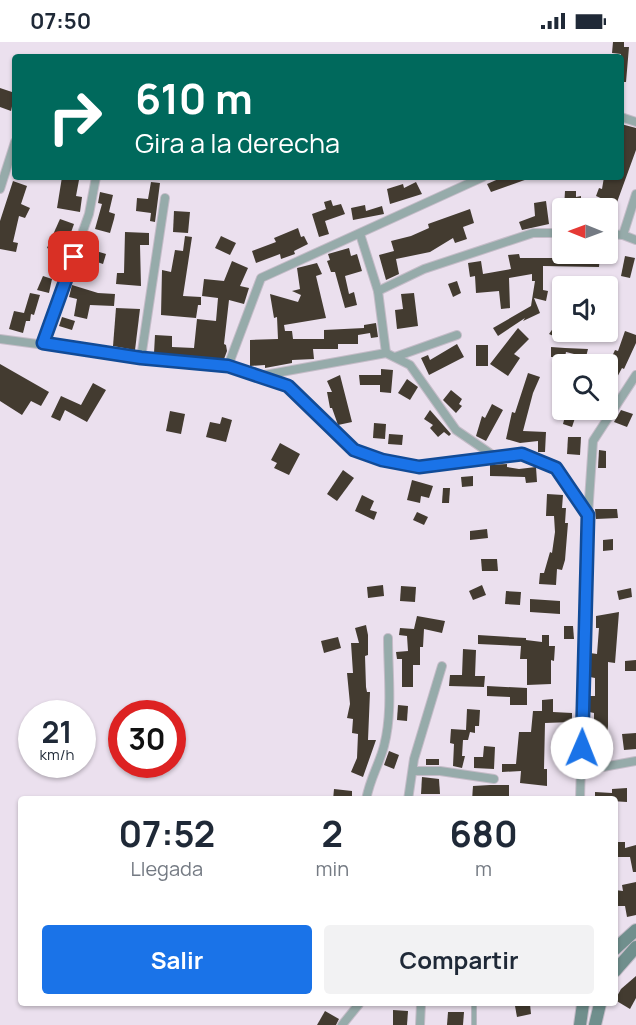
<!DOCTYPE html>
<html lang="es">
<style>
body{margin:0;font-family:Manrope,sans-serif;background:#f2f2f3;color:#1f2937;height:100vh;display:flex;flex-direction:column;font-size:22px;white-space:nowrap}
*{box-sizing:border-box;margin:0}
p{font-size:20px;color:#747a83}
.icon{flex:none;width:33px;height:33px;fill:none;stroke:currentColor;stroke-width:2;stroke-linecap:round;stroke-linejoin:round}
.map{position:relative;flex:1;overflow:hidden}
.side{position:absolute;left:18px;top:754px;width:600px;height:210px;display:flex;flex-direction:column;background:#fff;border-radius:6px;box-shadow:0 2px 4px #0004}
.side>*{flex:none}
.hud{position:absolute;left:12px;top:12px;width:612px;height:126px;border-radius:6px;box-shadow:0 2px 4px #0004;background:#00695c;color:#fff;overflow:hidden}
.needle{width:39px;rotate:271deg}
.fabs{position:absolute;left:552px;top:156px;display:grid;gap:12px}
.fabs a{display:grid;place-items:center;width:66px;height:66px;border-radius:6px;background:#fff;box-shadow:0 2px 4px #0004;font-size:30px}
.speed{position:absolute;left:18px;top:658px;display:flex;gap:12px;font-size:30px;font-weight:700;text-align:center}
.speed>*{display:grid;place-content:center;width:78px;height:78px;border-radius:50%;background:#fff;box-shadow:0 2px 4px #0004;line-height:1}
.speed small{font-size:15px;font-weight:400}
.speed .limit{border:9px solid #d22;background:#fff;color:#111}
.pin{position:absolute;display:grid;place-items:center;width:51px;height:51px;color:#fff;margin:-26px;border-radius:12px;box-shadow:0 3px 9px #0006}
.me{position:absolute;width:66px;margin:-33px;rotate:1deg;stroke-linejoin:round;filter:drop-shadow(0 0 4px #0008)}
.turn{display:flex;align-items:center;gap:21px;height:126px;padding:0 24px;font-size:27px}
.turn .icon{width:78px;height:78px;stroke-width:2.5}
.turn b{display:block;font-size:42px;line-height:51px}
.eta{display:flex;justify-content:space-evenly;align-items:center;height:102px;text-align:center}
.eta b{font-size:36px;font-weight:700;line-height:42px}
.cta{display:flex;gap:12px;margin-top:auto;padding:12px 24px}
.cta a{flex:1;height:69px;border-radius:6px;background:#1a73e8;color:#fff;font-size:24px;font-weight:700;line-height:69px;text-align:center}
.cta a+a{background:#f2f2f3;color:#1f2937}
.status{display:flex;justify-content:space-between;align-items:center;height:42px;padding:0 30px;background:#fff;direction:ltr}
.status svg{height:16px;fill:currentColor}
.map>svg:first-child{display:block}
.building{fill:#433b30}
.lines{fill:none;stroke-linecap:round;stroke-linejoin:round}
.lane-casing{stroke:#c5bcc8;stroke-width:6}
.street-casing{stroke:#c5bcc8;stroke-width:10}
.secondary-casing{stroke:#c5bcc8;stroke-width:14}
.lane{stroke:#96abaa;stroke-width:4.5}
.street{stroke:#96abaa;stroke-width:8}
.secondary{stroke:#708f8d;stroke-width:12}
.route-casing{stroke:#114b97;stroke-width:15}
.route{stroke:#1a73e8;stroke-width:10}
</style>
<div class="status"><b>07:50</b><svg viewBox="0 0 49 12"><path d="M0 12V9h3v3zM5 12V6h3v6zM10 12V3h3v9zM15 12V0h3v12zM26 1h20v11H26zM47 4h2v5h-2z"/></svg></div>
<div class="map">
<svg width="636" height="983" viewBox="0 0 636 983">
<rect width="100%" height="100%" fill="#ebe0ee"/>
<g class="building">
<polygon points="613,0 624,0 624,5 629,5 626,40 621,40 621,12 612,11"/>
<polygon points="0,46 15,51 11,69 0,65"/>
<polygon points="621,82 636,86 636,108 616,163 596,154 599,146 602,147 604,135 621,135"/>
<polygon points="62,135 79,138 76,154 82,155 80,170 57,166"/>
<polygon points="503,135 533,135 491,150 487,142"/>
<polygon points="13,139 27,144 21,162 30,166 25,176 19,174 13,200 18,201 16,210 0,207 0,179"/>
<polygon points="151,140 160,141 155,180 150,179 151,171 136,169 137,156 148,157"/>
<polygon points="416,140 422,152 390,162 387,147 403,142 404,146"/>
<polygon points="565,149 576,149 576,155 581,154 581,166 564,166"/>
<polygon points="100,150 113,153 109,170 115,172 114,177 110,191 95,187 102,162 98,161"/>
<polygon points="331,158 333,164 341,162 345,172 325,179 329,192 319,195 312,172 326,167 324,160"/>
<polygon points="546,159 549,182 522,188 519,180 535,174 534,161"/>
<polygon points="365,163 366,169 382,164 384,172 353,178 351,166"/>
<polygon points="470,167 474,181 463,185 467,197 455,201 453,196 430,210 396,217 399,232 386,238 379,213 394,209 391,199 411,194 429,186 428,182"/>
<polygon points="174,169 190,170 188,191 173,190"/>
<polygon points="60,177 74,182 63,213 47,206"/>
<polygon points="298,186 301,195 304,194 308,202 294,209 295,212 281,217 280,212 256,221 252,209 276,200 274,196"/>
<polygon points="125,190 149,191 149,203 140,203 141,244 116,242 117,231 124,231"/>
<polygon points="185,194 192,195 183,254 201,255 201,263 198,263 196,276 161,273 162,228 171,230 175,208 183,209"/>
<polygon points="221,194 236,201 230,213 215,206"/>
<polygon points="349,206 351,214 357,212 362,229 345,234 349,252 354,250 357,263 345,266 335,230 331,230 327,219 330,218 328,212"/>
<polygon points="96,209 106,212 103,222 94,219"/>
<polygon points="519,212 520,216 556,216 556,212 600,212 599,225 543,224 543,248 548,249 546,259 534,256 540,271 523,279 525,276 498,294 493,286 531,264 535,239 532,239 532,232 509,236 510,266 501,267 499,249 476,251 475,234 470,235 468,221 481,219 483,232 511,227 508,213"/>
<polygon points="625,214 635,216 630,236 621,234"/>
<polygon points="232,219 248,226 240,244 249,246 244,262 229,258 224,302 226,303 227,309 224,317 154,311 155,293 172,294 172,305 194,306 197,277 216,279 218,256 202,254 204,237 224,239"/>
<polygon points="82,220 94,223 91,234 79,231"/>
<polygon points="317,221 322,232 316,234 326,276 284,283 285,289 292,289 293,297 324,297 324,288 364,286 364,283 376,281 378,295 371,296 370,291 358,293 358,302 338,302 338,307 313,307 314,317 292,318 292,321 265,326 265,323 250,324 250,298 278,297 277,275 274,276 270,252 298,260 301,253 292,249 300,247 297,226"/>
<polygon points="43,234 52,237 49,251 37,248"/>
<polygon points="457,239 461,251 453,255 448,242"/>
<polygon points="72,243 98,251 115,252 114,264 90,263 87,277 74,274 77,257 69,255"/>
<polygon points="30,251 40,253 34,273 31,272 30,279 26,279 23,291 9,287 14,269 24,271"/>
<polygon points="414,251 418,284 397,287 395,268 403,267 401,252"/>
<polygon points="116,266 140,267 135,308 113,304"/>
<polygon points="562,274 562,293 560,297 549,292"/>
<polygon points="62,275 75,279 72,288 59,284"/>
<polygon points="518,286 529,297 514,312 520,316 508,334 490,322"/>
<polygon points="625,289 636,293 636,301 624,327 622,326 614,341 608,338 608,323 615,308 618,309"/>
<polygon points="457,302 464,315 429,333 421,316 428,313 430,318"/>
<rect x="476" y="303" width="12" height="21"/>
<polygon points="551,305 565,306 588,307 586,315 566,310 565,315 551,315"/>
<polygon points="0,322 49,350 41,364 31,359 22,373 0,359"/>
<polygon points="381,327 393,328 391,351 380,350 380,343 360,343 359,333 381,333"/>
<polygon points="528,331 540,335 533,351 523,389 546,390 545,410 538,410 538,399 520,401 506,397 512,370 515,371"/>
<polygon points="340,333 352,380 338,383 332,366 330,366 327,350 332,350 327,339"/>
<polygon points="407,337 418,345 410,358 398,351"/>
<polygon points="93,341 106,348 87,380 65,368 60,379 51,375 61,354 81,363"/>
<polygon points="451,348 462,357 459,362 462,364 456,371 443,358"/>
<polygon points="492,362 503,368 486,399 476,394 482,374 485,376"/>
<polygon points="430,368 451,392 449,394 444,390 438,395 430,386 433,383 424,377"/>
<polygon points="569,368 597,368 592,378"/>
<polygon points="621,368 633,372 627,385 614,380"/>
<polygon points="170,369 185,372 181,392 166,389"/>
<polygon points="566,370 576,373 572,385 563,382"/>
<polygon points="222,375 232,378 226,400 206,395 210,380 220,382"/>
<polygon points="374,381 386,382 385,397 373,396"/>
<polygon points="389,392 403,393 402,403 388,402"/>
<polygon points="568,395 581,395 580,413 567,412"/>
<polygon points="280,401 300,412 289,433 274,426 277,421 271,418"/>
<polygon points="599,408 606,409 606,426 598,426"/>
<polygon points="507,422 507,425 519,427 536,425 537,440 526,441 525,435 490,434 490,423"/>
<polygon points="343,428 354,436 337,459 327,452"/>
<polygon points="473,434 473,444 462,445 461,435"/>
<polygon points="412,438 433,444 429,456 421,454 420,461 407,458"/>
<polygon points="443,446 450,446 449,461 442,461"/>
<polygon points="547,452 563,453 562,466 566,466 565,481 568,481 565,518 562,528 557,527 556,543 539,542 540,531 544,531 550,510 552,511 555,490 554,474 546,474"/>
<polygon points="362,453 374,459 370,468 377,470 374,478 355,469"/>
<polygon points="595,467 617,467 618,476 596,477"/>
<polygon points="417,470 428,475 424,483 413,478"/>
<polygon points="487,487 488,496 470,498 470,489"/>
<polygon points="613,497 613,508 603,509 603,498"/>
<polygon points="481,517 497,517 498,529 482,529"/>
<polygon points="383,543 384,554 368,556 367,545"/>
<polygon points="482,543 486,553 473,558 469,549"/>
<polygon points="401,544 416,545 415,560 400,559"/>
<polygon points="631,546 632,555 619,558 617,549"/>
<polygon points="506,549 521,550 520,563 505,562"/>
<polygon points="530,557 560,559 560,572 530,570"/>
<polygon points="619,570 615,621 608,620 608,684 606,704 609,704 610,717 597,720 597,717 589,718 589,705 594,705 594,671 589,670 589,654 595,654 595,636 590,635 590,611 597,612 599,586 596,586 596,574"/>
<polygon points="417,574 445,579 442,591 424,587 423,605 420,605 420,623 413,623 413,645 402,645 402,617 397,617 396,610 408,609 407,594 399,593 400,586 414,587"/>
<polygon points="366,583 368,593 368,613 365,614 366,645 367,650 370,650 368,698 376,698 363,735 351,730 357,716 358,692 352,691 353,677 347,676 350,662 347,631 353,631 351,601 359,601 355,586"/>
<polygon points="564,584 573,584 574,597 564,597"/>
<polygon points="478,593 526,596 526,598 542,600 542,593 549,593 549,604 555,604 554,619 551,618 551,642 527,643 527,617 520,617 521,604 478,602"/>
<polygon points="338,595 341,606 324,611 321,599"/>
<polygon points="463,607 476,608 475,634 485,634 484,645 449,644 450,633 462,633"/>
<polygon points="636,618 636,629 625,629 625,619"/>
<polygon points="487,644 527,646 527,663 510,663 510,655 487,654"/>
<polygon points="553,657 553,670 572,671 572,680 545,681 544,727 547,727 547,744 520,741 521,729 502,730 502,722 516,722 519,690 531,690 533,669 542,669 542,658"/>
<polygon points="398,663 408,664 407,679 397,678"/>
<polygon points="467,667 480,668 479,684 475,684 475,691 470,690 468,698 463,698 462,714 465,714 462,726 453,724 454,702 450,701 451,687 466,688"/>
<polygon points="636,691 636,707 624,708 622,692"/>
<polygon points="484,704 495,705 494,727 474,726 474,715 483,715"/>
<polygon points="389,709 399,713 394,727 384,723"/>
<rect x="426" y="717" width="13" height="6"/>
<polygon points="422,735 439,737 440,752 421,752"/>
<polygon points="490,743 509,743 509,758 472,758 473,744"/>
<polygon points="627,746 627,760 595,758 595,750 612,751 612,747"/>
<polygon points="334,747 352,749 352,758 333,758"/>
<polygon points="615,800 625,800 625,806 636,803 636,830 633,830 630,815 615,815"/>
<polygon points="636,840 636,873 627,875 625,864 615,864 615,848 623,849 622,843"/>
<polygon points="636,934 636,956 630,967 615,958 621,947"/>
<polygon points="530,962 531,972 517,975 515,964"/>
<polygon points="393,968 408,969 407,983 393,983"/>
<polygon points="325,969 339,977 336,983 317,983"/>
<polygon points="448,970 464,970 463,983 447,983"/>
</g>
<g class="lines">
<defs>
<polyline id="lane" points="474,983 474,962"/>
<g id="street">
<polyline points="621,75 636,80"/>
<polyline points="0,147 15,100"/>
<polyline points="360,192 378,249 386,311"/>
<polyline points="608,192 623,193 636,198"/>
<polyline points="623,193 636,152"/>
<polyline points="378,249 424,227 533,191 562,191"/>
<polyline points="0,297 141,316 228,324 288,344 354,408 382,418 419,425 522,412 556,426 588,473"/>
<polyline points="43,301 89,172 96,135"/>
<polyline points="395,315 457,293"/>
<polyline points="141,316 165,156"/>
<polyline points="228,324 261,236 483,135"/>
<polyline points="259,334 386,311 410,323 456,388 494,414"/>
<polyline points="413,729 440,729 494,737"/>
<polyline points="581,729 636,719"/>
<path d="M366 758C370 736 379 723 384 704 393 670 388 631 388 596"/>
<polyline points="408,758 414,717 442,624"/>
<polyline points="580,758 588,473 593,399 636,333"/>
<polyline points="342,983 359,962"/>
<polyline points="420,983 421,962"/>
</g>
<g id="secondary">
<polyline points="615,907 636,888"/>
<polyline points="615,929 636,905"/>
<polyline points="580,983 583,962"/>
<polyline points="595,983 600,962"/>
</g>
</defs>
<use href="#lane" class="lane-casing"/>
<use href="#street" class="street-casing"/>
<use href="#secondary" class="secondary-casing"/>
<use href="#lane" class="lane"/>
<use href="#street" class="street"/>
<use href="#secondary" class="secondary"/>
</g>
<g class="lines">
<defs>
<polyline id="route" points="74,215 43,301 141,316 228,324 288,344 354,408 382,418 419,425 522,412 556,426 588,473 582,706"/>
</defs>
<use href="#route" class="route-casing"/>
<use href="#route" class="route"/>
</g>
</svg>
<div class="fabs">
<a><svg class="needle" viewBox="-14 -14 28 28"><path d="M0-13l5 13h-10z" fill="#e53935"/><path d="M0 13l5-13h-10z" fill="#747a83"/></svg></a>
<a><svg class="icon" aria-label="sound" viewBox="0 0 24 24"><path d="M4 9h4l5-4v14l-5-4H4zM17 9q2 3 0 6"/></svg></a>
<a><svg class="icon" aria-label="search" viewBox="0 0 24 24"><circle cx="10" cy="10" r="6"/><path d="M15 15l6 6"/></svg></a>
</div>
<div class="speed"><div>21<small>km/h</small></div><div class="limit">30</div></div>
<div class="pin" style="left:74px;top:215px;background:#d93025"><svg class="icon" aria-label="arrive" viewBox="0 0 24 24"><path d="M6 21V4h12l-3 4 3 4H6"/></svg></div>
<svg class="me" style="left:582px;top:706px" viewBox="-20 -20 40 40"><circle r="19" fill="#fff"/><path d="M0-13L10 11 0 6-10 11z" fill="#1a73e8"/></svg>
<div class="hud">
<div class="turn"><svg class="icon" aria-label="right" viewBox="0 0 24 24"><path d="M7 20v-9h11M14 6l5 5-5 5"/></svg><div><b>610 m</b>Gira a la derecha</div></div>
</div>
<section class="side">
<div class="eta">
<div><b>07:52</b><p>Llegada</p></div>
<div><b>2</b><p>min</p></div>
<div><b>680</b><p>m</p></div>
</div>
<div class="cta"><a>Salir</a><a>Compartir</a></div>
</section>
</div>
